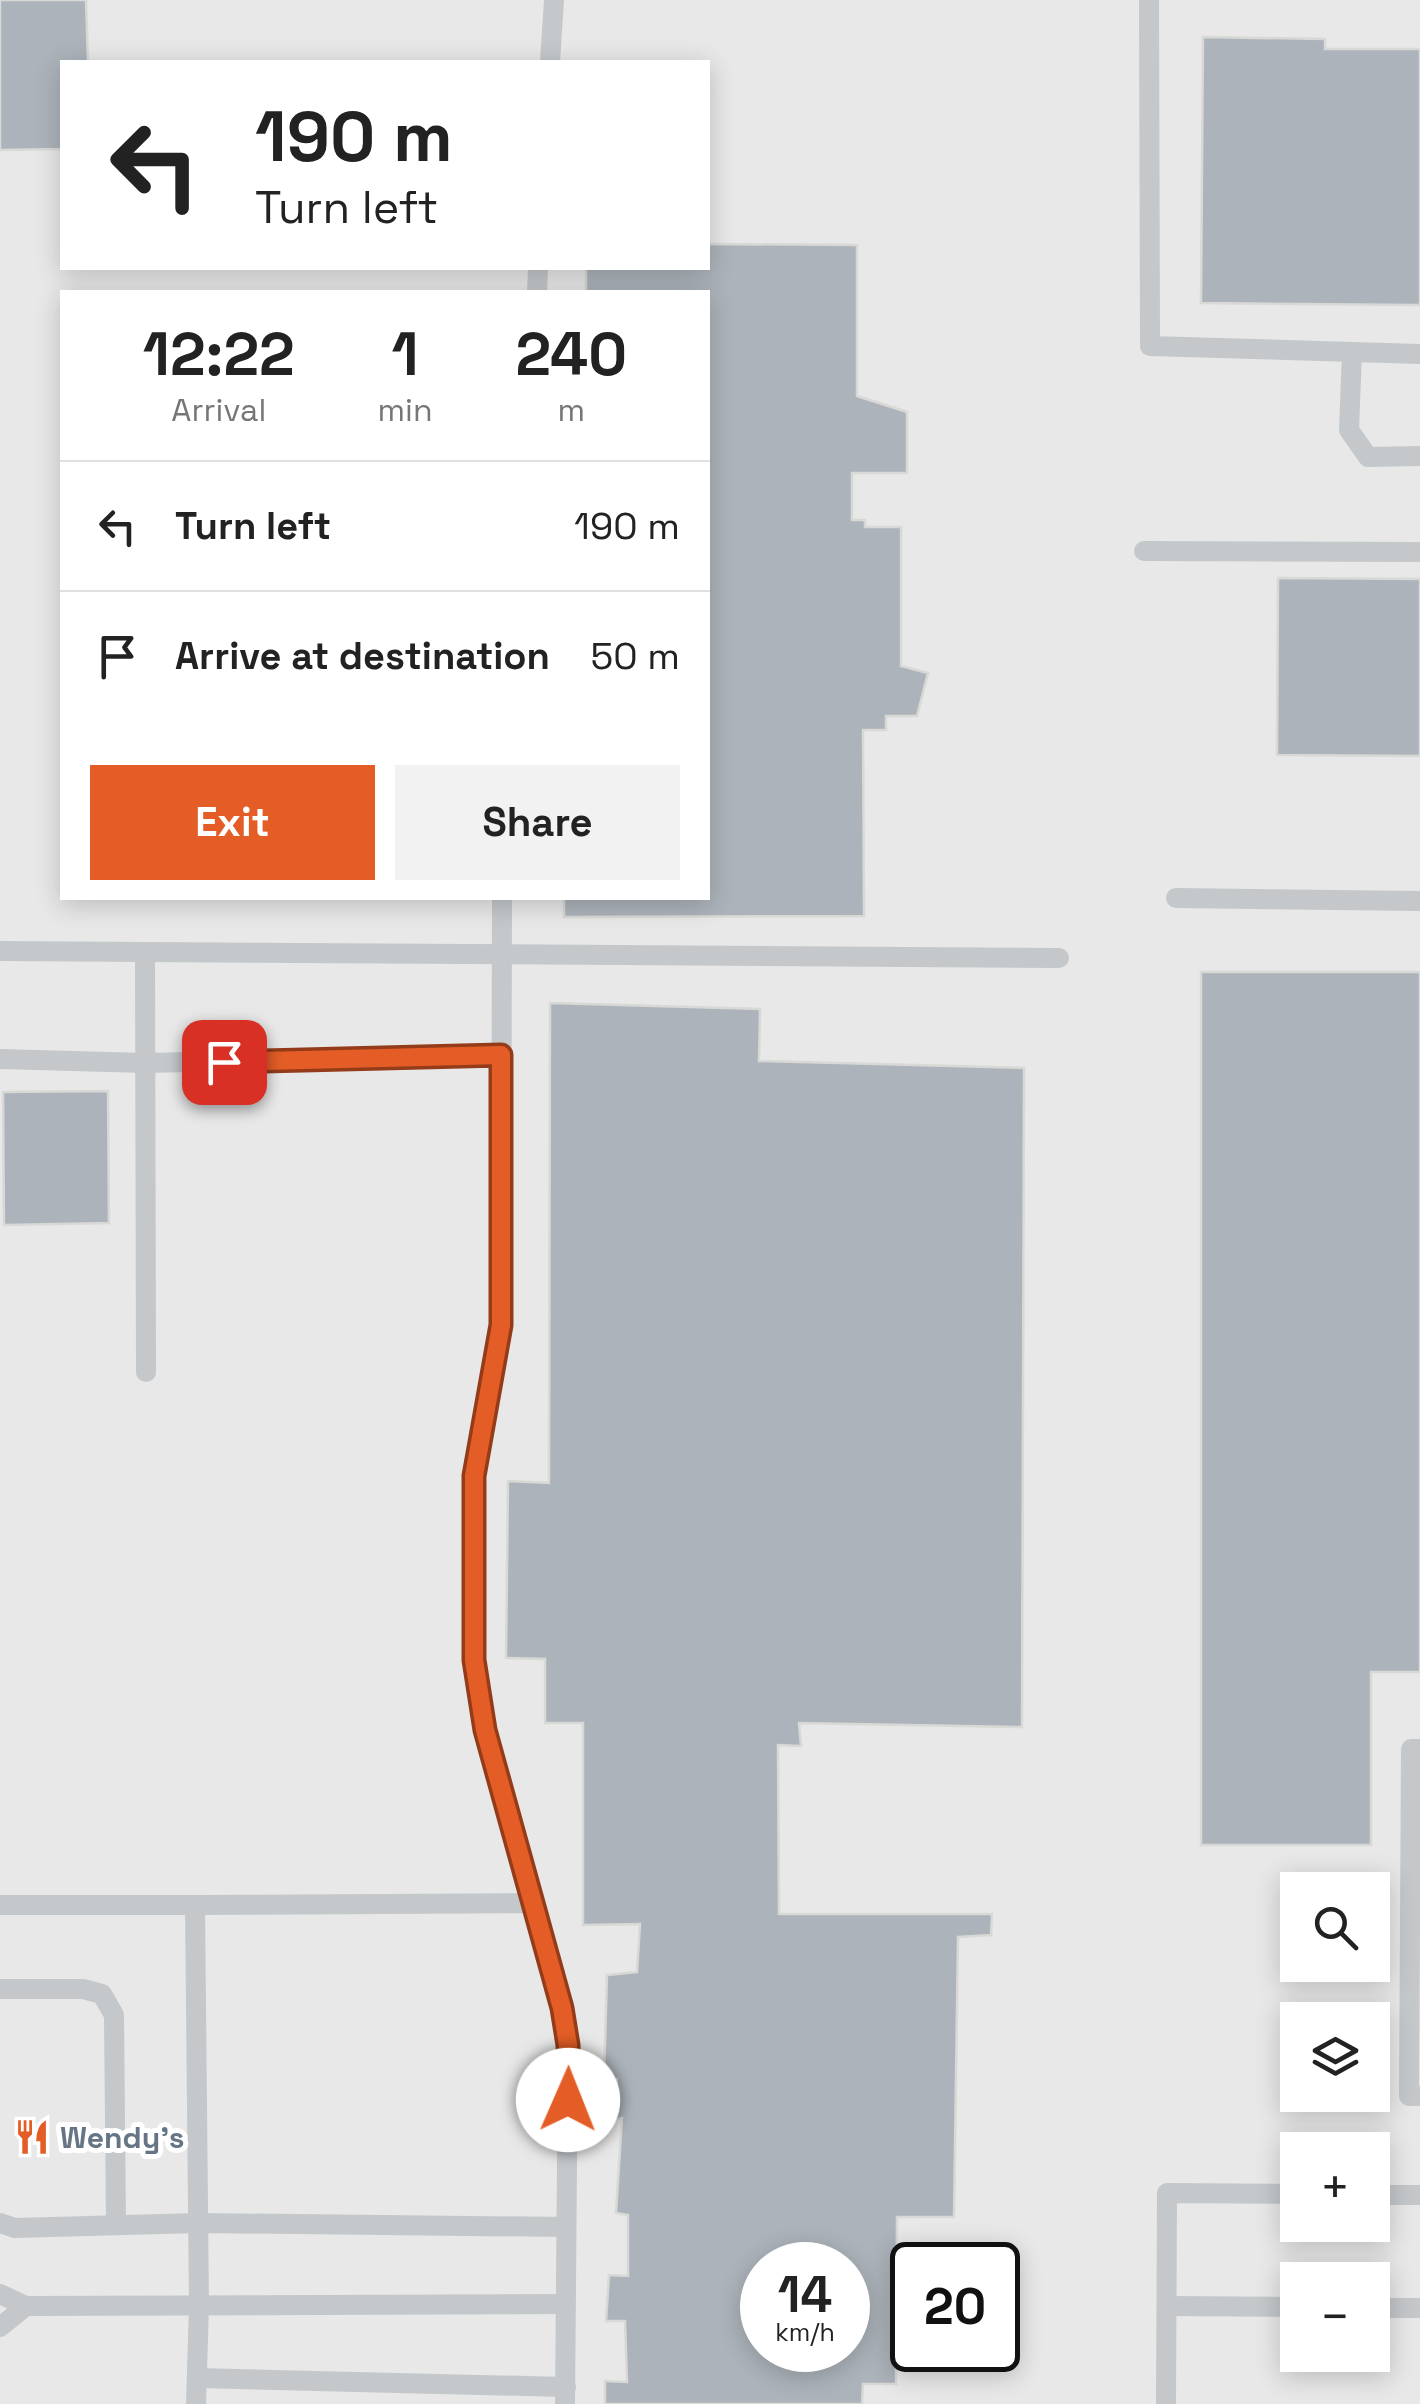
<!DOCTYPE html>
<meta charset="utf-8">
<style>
body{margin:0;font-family:"Space Grotesk",sans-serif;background:#f2f2f2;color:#222;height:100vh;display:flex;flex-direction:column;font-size:38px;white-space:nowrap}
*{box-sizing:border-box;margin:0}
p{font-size:32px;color:#767676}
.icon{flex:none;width:55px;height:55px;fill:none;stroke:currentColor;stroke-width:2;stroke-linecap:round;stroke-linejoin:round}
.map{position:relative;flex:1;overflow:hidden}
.panel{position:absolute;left:60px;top:290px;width:650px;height:610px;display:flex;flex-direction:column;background:#fff;border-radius:0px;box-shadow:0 5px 25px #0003}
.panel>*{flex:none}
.guide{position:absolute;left:60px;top:60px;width:650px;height:210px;border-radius:0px;box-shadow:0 5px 25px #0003;background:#fff;color:#222;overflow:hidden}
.tools{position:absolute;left:1280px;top:1872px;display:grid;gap:20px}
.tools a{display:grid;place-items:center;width:110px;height:110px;border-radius:0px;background:#fff;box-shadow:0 5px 25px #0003;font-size:50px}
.speed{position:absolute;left:740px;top:2242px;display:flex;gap:20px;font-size:50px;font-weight:700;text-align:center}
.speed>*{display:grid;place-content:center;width:130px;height:130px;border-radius:50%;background:#fff;box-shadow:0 5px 25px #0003;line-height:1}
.speed small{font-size:25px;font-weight:400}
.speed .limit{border:5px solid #111;border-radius:15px;background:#fff;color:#111}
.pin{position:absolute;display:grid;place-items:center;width:85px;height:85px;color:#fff;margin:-42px;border-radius:20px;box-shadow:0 5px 15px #0006}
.me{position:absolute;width:110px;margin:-55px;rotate:1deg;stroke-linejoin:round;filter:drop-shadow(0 0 8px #0008)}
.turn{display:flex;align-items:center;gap:35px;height:210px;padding:0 30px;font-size:45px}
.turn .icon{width:130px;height:130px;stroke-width:2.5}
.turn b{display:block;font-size:70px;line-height:85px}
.eta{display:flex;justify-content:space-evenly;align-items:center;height:170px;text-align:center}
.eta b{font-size:60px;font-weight:800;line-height:70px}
.primary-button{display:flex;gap:20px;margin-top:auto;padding:20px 30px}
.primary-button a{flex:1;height:115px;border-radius:0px;background:#e45d26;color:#fff;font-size:40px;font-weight:800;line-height:115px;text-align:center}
.primary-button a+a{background:#f2f2f2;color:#222}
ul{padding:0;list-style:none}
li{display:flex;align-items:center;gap:30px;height:130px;padding:0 30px;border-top:2px solid #e0e0e0}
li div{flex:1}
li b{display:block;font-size:38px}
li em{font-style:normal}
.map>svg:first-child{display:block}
.built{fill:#e7e8e7;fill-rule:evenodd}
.building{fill:#acb3ba;stroke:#d8d8d6;stroke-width:2.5;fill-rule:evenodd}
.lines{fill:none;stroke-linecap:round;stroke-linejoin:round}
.service{stroke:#c4c8cb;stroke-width:20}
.route-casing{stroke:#943c19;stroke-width:25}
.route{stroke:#e45d26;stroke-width:18}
.labels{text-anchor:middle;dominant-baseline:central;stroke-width:10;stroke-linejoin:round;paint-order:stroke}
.poi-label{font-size:30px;font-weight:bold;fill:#657585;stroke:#fff;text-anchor:start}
</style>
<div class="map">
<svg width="1420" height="2404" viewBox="0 0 1420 2404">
<rect width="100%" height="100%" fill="#f6f7f3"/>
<path class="built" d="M0 0H1420V2404H0ZM62 62H708V268H62ZM62 292H708V898H62ZM1298 1890H1372V1965H1298ZM1298 2020H1372V2095H1298ZM1298 2150H1372V2225H1298ZM762 2265H848V2350H762ZM912 2265H998V2350H912ZM1298 2280H1372V2355H1298Z"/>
<g class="building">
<polygon points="0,0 86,0 88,62 62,62 62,149 0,150"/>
<polygon points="1203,37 1325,39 1325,49 1420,49 1420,305 1201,303"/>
<polygon points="708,244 857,245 857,396 907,412 907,473 852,473 852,520 865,520 865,527 901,527 901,666 928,673 917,716 886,716 886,730 863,730 864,916 564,917 564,898 708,898 708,292 586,292 586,268 708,268"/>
<polygon points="1278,578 1420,579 1420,756 1277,755"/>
<polygon points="1201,972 1420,972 1420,1672 1371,1672 1371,1845 1201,1845"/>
<path d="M550 1003 760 1009 759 1061 1024 1068 1022 1727 799 1723 801 1746 778 1745 779 1914H992L991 1935 958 1937 954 2217H897L896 2384H863L862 2404H605V2381L627 2382 625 2321H606L609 2275 628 2276V2215L616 2213 622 2118 612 2120 617 2079 604 2078 607 1975 637 1972 640 1924 583 1925V1723H545V1659L506 1658 508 1481 549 1483ZM762 2265H848V2350H762Z"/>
<polygon points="108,1091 109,1223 4,1225 3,1092"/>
</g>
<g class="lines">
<g class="service">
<polyline points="1149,0 1150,346 1420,354"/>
<polyline points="550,62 554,0"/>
<polyline points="537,292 538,268"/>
<polyline points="1352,352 1349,430 1368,457 1420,456"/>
<polyline points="1144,551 1420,552"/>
<polyline points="502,898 501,1325 474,1477 473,1660 485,1730 562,2008 568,2045 565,2404"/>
<polyline points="1176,898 1420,901"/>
<polyline points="0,951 1059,958"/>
<polyline points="145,952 146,1372"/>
<polyline points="0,1059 145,1063 501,1055"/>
<polyline points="1420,1749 1411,1749 1409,2096 1420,2096"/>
<polyline points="0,1905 195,1905"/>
<polyline points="0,1989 83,1989 102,1994 114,2015 116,2225"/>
<polyline points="1372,2195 1420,2195"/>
<polyline points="0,2223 15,2228 198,2223 566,2227"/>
<polyline points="0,2294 26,2306 566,2304"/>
<polyline points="1167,2306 1298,2307"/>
<polyline points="1372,2308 1420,2308"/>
<polyline points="0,2327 26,2306"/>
<polyline points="197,2378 566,2387"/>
<polyline points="196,2404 199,2306 195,1905 532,1903"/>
<polyline points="1166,2404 1167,2193 1298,2194"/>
</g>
</g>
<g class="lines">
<defs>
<polyline id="route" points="224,1062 501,1055 501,1325 474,1476 474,1660 485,1730 562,2008 568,2045 568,2100"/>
</defs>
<use href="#route" class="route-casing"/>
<use href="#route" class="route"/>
</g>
<defs>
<symbol id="restaurant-bare" viewBox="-9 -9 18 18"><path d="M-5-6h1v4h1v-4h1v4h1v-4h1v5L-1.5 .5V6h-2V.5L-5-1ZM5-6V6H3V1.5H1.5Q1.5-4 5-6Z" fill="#e45d26" stroke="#fff" stroke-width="2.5" paint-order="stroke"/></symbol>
</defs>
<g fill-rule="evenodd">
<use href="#restaurant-bare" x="7" y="2112" width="50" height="50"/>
</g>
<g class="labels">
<g class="poi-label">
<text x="60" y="2137">Wendy's</text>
</g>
</g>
</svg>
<div class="tools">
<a><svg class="icon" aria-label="search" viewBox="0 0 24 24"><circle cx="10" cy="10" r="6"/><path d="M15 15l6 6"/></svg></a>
<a><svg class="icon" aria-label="layers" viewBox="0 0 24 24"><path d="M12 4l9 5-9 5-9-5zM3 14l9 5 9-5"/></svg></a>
<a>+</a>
<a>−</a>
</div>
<div class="speed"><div>14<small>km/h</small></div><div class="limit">20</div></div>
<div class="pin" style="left:224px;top:1062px;background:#d93025"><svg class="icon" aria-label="arrive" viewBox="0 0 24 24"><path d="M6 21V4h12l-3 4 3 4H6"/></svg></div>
<svg class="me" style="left:568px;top:2100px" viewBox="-20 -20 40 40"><circle r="19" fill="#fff"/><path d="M0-13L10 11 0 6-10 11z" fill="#e45d26"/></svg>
<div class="guide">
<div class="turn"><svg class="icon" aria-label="left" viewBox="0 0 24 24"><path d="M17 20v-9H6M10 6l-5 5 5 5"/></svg><div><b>190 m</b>Turn left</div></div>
</div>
<section class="panel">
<div class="eta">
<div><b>12:22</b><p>Arrival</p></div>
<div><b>1</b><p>min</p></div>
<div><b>240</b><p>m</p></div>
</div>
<ul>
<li><svg class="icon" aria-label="left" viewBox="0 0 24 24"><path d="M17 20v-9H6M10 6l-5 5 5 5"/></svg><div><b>Turn left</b></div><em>190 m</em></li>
<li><svg class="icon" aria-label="arrive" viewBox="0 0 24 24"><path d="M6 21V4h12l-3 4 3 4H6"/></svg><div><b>Arrive at destination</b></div><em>50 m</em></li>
</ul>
<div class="primary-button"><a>Exit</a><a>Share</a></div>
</section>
</div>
